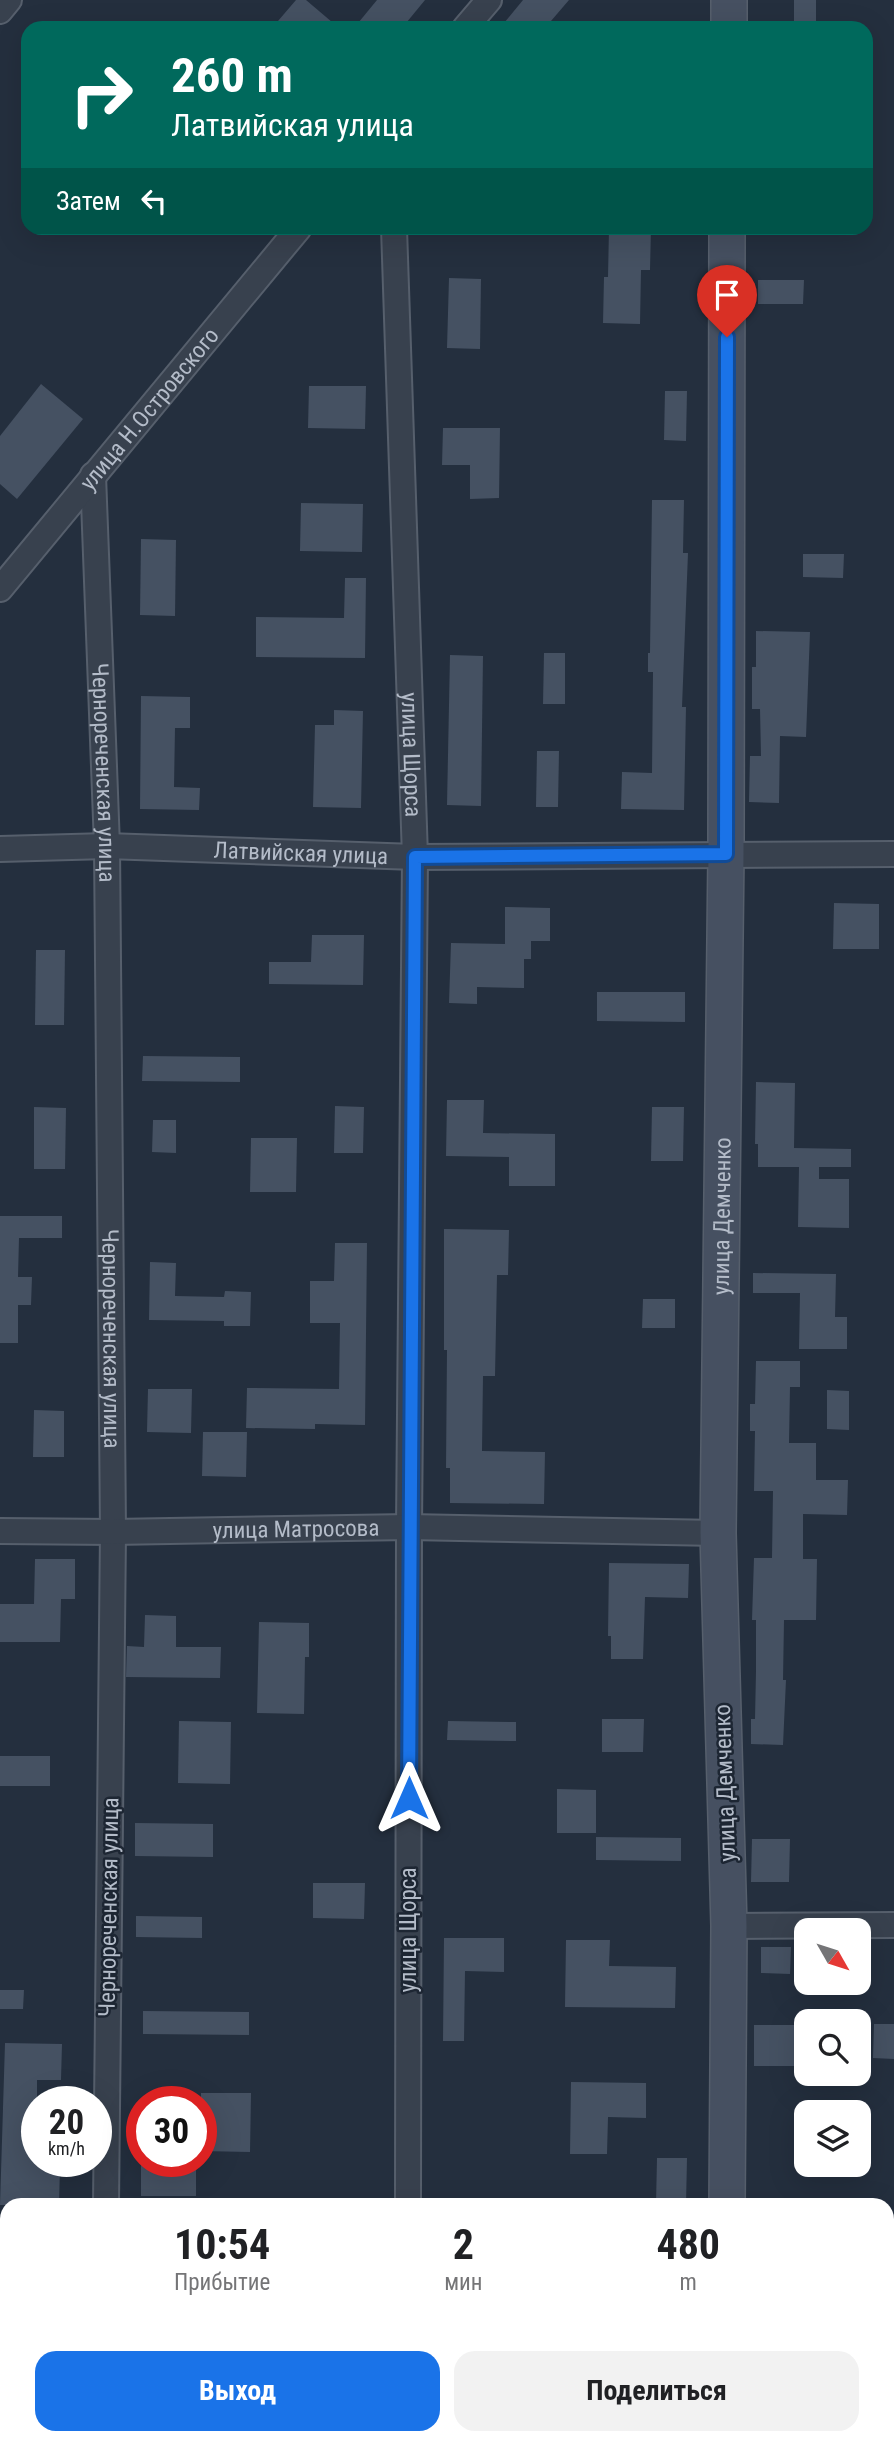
<!DOCTYPE html>
<html lang="ru">
<meta charset="utf-8">
<style>
body{margin:0;font-family:"Roboto Condensed",sans-serif;background:#f2f2f2;color:#202124;height:100vh;display:flex;flex-direction:column;font-size:26px;white-space:nowrap}
*{box-sizing:border-box;margin:0}
p{font-size:23px;color:#757577}
.icon{flex:none;width:38px;height:38px;fill:none;stroke:currentColor;stroke-width:2;stroke-linecap:round;stroke-linejoin:round}
.map{position:relative;flex:1;overflow:hidden}
.side{position:absolute;left:0px;top:2198px;width:894px;height:247px;display:flex;flex-direction:column;background:#fff;border-radius:21px 21px 0 0;box-shadow:0 7px 28px #0002}
.side>*{flex:none}
.top-card{position:absolute;left:21px;top:21px;width:852px;height:214px;border-radius:21px;box-shadow:0 7px 28px #0002;background:#00695c;color:#fff;overflow:hidden}
.needle{width:46px;rotate:129deg}
.fabs{position:absolute;left:794px;top:1918px;display:grid;gap:14px}
.fabs a{display:grid;place-items:center;width:77px;height:77px;border-radius:14px;background:#fff;box-shadow:0 7px 28px #0002;font-size:35px}
.speed{position:absolute;left:21px;top:2086px;display:flex;gap:14px;font-size:35px;font-weight:700;text-align:center}
.speed>*{display:grid;place-content:center;width:91px;height:91px;border-radius:50%;background:#fff;box-shadow:0 7px 28px #0002;line-height:1}
.speed small{font-size:18px;font-weight:400}
.speed .limit{border:10px solid #d22;background:#fff;color:#111}
.pin{position:absolute;display:grid;place-items:center;width:60px;height:60px;color:#fff;margin:-72px -30px;border-radius:50% 50% 50% 0;rotate:-45deg;box-shadow:0 0 7px #0007}
.pin .icon{rotate:45deg}
.me{position:absolute;width:77px;margin:-38px;rotate:0deg;stroke-linejoin:round;filter:drop-shadow(0 0 5px #0008)}
.turn{display:flex;align-items:center;gap:24px;height:147px;padding:0 35px;font-size:32px}
.turn .icon{width:91px;height:91px;stroke-width:2.5}
.turn b{display:block;font-size:49px;line-height:60px}
.then{display:flex;align-items:center;height:66px;padding:0 35px;background:#0003;gap:14px;font-size:26px}
.eta{display:flex;justify-content:space-evenly;align-items:center;height:119px;text-align:center}
.eta b{font-size:42px;font-weight:700;line-height:49px}
.action{display:flex;gap:14px;margin-top:auto;padding:14px 35px}
.action a{flex:1;height:80px;border-radius:21px;background:#1a73e8;color:#fff;font-size:28px;font-weight:700;line-height:80px;text-align:center}
.action a+a{background:#f2f2f2;color:#202124}
.map>svg:first-child{display:block}
.building{fill:#455162}
.lines{fill:none;stroke-linecap:round;stroke-linejoin:round}
.street-casing{stroke:#565f6c;stroke-width:28}
.secondary-casing{stroke:#565f6c;stroke-width:38}
.street{stroke:#38414e;stroke-width:24}
.secondary{stroke:#465061;stroke-width:35}
.route-casing{stroke:#114b97;stroke-width:18}
.route{stroke:#1a73e8;stroke-width:12}
.labels{text-anchor:middle;dominant-baseline:central;stroke-width:5;stroke-linejoin:round;paint-order:stroke}
.street-label{font-size:23px;fill:#b4bcc9;stroke:#1d2633}
</style>
<div class="map">
<svg width="894" height="2444" viewBox="0 0 894 2444">
<rect width="100%" height="100%" fill="#242f3e"/>
<g class="building">
<polygon points="296,0 306,0 339,28 272,28"/>
<polygon points="377,0 425,0 402,28 354,28"/>
<polygon points="523,0 569,0 545,28 500,28"/>
<rect x="794" y="0" width="22" height="28"/>
<polygon points="609,228 651,228 650,270 641,270 640,324 603,323 604,277 608,277"/>
<polygon points="449,278 481,279 480,349 447,348"/>
<polygon points="758,280 804,280 803,304 758,304"/>
<polygon points="41,384 83,419 17,499 0,484 0,436"/>
<polygon points="309,386 366,386 365,429 308,428"/>
<polygon points="665,391 687,391 686,441 664,440"/>
<polygon points="443,428 500,428 499,498 470,499 470,465 442,465"/>
<polygon points="652,500 684,500 683,553 688,553 682,707 686,707 684,810 621,809 622,772 652,773 653,672 648,672 648,653 650,653"/>
<polygon points="301,503 363,504 362,552 300,551"/>
<polygon points="141,539 176,540 175,616 140,615"/>
<polygon points="803,554 844,554 843,578 803,577"/>
<polygon points="345,578 366,578 365,658 256,657 256,617 344,618"/>
<polygon points="756,631 810,632 806,737 780,736 779,803 749,802 750,756 761,756 760,709 752,709 752,667 756,667"/>
<polygon points="544,653 565,653 565,704 543,704"/>
<polygon points="450,655 483,656 481,806 447,805"/>
<polygon points="141,696 190,697 190,728 175,728 174,787 200,788 199,810 140,809"/>
<polygon points="334,710 363,711 361,808 313,807 315,725 334,725"/>
<polygon points="537,751 559,751 558,807 536,807"/>
<polygon points="834,903 879,904 879,949 833,949"/>
<polygon points="505,907 550,908 550,941 531,941 531,959 524,959 524,988 477,987 477,1004 449,1003 451,943 505,944"/>
<polygon points="312,935 364,935 363,985 269,984 269,962 311,962"/>
<polygon points="36,950 65,950 64,1025 35,1025"/>
<polygon points="597,992 685,992 685,1022 597,1021"/>
<polygon points="143,1056 240,1057 240,1082 142,1081"/>
<polygon points="756,1082 795,1083 794,1148 851,1149 851,1167 819,1167 819,1179 849,1179 849,1228 798,1227 799,1167 758,1167 758,1144 755,1144"/>
<polygon points="447,1100 484,1100 483,1133 555,1134 555,1186 509,1186 509,1157 446,1156"/>
<polygon points="335,1106 364,1107 363,1153 334,1153"/>
<polygon points="34,1107 66,1108 65,1169 34,1169"/>
<polygon points="652,1107 684,1107 683,1161 651,1161"/>
<polygon points="153,1120 176,1120 176,1153 152,1152"/>
<polygon points="251,1138 297,1138 296,1192 250,1192"/>
<polygon points="0,1216 62,1216 62,1238 19,1238 18,1277 32,1277 31,1305 18,1305 18,1343 0,1343"/>
<polygon points="444,1229 509,1230 508,1275 497,1275 495,1376 483,1376 482,1451 545,1452 544,1504 450,1503 450,1468 446,1468 447,1350 444,1350"/>
<polygon points="335,1243 367,1243 365,1425 315,1424 315,1429 246,1428 247,1388 339,1389 340,1323 310,1323 310,1281 334,1281"/>
<polygon points="150,1262 176,1263 175,1296 224,1297 225,1291 251,1292 250,1326 224,1326 224,1321 149,1320"/>
<polygon points="753,1273 836,1274 835,1317 847,1317 847,1349 799,1349 800,1293 753,1293"/>
<polygon points="643,1299 675,1299 675,1328 642,1328"/>
<polygon points="756,1361 800,1361 800,1387 790,1387 789,1443 816,1443 816,1480 848,1480 847,1515 803,1514 803,1559 817,1559 816,1620 784,1620 783,1680 786,1680 783,1745 751,1744 751,1719 755,1719 756,1671 756,1620 752,1620 754,1558 772,1558 773,1491 754,1491 755,1431 750,1431 750,1404 755,1404"/>
<polygon points="148,1389 192,1389 191,1433 147,1432"/>
<polygon points="827,1390 849,1391 849,1430 827,1429"/>
<polygon points="34,1410 64,1411 64,1457 33,1457"/>
<polygon points="203,1432 247,1432 246,1477 202,1476"/>
<polygon points="35,1559 75,1559 75,1599 61,1599 60,1642 0,1642 0,1604 34,1604"/>
<polygon points="609,1563 689,1564 688,1598 645,1597 643,1659 611,1659 611,1636 608,1636"/>
<polygon points="145,1615 176,1616 176,1647 221,1647 220,1678 126,1677 127,1646 144,1647"/>
<polygon points="259,1622 309,1623 309,1657 305,1657 304,1714 257,1713"/>
<polygon points="602,1719 644,1719 643,1752 602,1752"/>
<polygon points="179,1721 231,1722 230,1784 178,1783"/>
<polygon points="448,1721 516,1722 516,1741 447,1740"/>
<rect x="0" y="1756" width="50" height="30"/>
<polygon points="557,1789 596,1790 596,1833 557,1833"/>
<polygon points="135,1823 213,1824 213,1857 135,1856"/>
<polygon points="596,1837 681,1838 681,1861 596,1860"/>
<polygon points="752,1839 790,1839 789,1882 751,1882"/>
<polygon points="313,1883 365,1883 364,1919 313,1918"/>
<polygon points="136,1916 202,1917 202,1938 136,1937"/>
<polygon points="444,1938 504,1938 504,1972 465,1971 464,2041 443,2041"/>
<polygon points="566,1940 610,1940 609,1966 676,1967 675,2008 565,2007"/>
<polygon points="761,1947 791,1947 790,1974 761,1973"/>
<polygon points="0,1990 24,1990 23,2009 0,2009"/>
<polygon points="143,2011 249,2012 249,2035 143,2034"/>
<polygon points="874,2024 894,2024 894,2059 873,2058"/>
<rect x="754" y="2025" width="53" height="41"/>
<polygon points="5,2043 62,2044 61,2080 37,2080 37,2166 60,2166 59,2205 0,2205"/>
<polygon points="571,2082 646,2083 646,2118 608,2117 607,2154 570,2154"/>
<polygon points="201,2093 251,2093 250,2152 201,2151"/>
<polygon points="657,2158 687,2158 686,2205 656,2205"/>
<rect x="141" y="2161" width="55" height="35"/>
</g>
<g class="lines">
<defs>
<g id="street">
<polyline points="0,11 9,0"/>
<polyline points="465,28 489,0"/>
<path id="s1" d="M394 228 415 857 409 1527 408 2205"/>
<path id="s2" d="M93 475 107 846 113 1532 106 2205"/>
<path id="s3" d="M0 589 299 228"/>
<path id="s4" d="M0 849 107 846 415 857 894 854"/>
<path id="s5" d="M0 1531 113 1532 409 1527 718 1533"/>
<polyline points="729,1926 894,1925"/>
<polyline points="0,2264 7,2264"/>
<polyline points="104,2444 105,2438"/>
<polyline points="407,2444 407,2438"/>
</g>
<g id="secondary">
<polyline points="729,28 729,0"/>
<path id="s6" d="M727 2205 729 1926 718 1533 726 854 727 228"/>
<polyline points="724,2444 724,2438"/>
</g>
</defs>
<use href="#street" class="street-casing"/>
<use href="#secondary" class="secondary-casing"/>
<use href="#street" class="street"/>
<use href="#secondary" class="secondary"/>
</g>
<g class="lines">
<defs>
<polyline id="route" points="409,1798 415,857 726,854 727,337"/>
</defs>
<use href="#route" class="route-casing"/>
<use href="#route" class="route"/>
</g>
<g class="labels">
<g class="street-label">
<text stroke="none"><textPath href="#s3" startOffset="234">улица Н.Островского</textPath></text>
<text stroke="none"><textPath href="#s1" startOffset="527">улица Щорса</textPath></text>
<text stroke="none"><textPath href="#s2" startOffset="298">Чернореченская улица</textPath></text>
<text stroke="none"><textPath href="#s4" startOffset="301">Латвийская улица</textPath></text>
<text stroke="none"><textPath href="#s6" startOffset="989">улица Демченко</textPath></text>
<text stroke="none"><textPath href="#s2" startOffset="864">Чернореченская улица</textPath></text>
<text stroke="none"><textPath href="#s5" startOffset="296">улица Матросова</textPath></text>
<text transform="translate(725 1783) rotate(-92)">улица Демченко</text>
<text transform="translate(109 1907) rotate(-89)">Чернореченская улица</text>
<text transform="translate(408 1930) rotate(-90)">улица Щорса</text>
</g>
</g>
</svg>
<div class="fabs">
<a><svg class="needle" viewBox="-14 -14 28 28"><path d="M0-13l5 13h-10z" fill="#e53935"/><path d="M0 13l5-13h-10z" fill="#757577"/></svg></a>
<a><svg class="icon" aria-label="search" viewBox="0 0 24 24"><circle cx="10" cy="10" r="6"/><path d="M15 15l6 6"/></svg></a>
<a><svg class="icon" aria-label="layers" viewBox="0 0 24 24"><path d="M12 4l9 5-9 5-9-5zM3 14l9 5 9-5"/></svg></a>
</div>
<div class="speed"><div>20<small>km/h</small></div><div class="limit">30</div></div>
<div class="pin" style="left:727px;top:337px;background:#d93025"><svg class="icon" aria-label="arrive" viewBox="0 0 24 24"><path d="M6 21V4h12l-3 4 3 4H6"/></svg></div>
<svg class="me" style="left:409px;top:1798px" viewBox="-20 -20 40 40"><path d="M0-17L14 15 0 8-14 15z" fill="#1a73e8" stroke="#fff" stroke-width="4"/></svg>
<div class="top-card">
<div class="turn"><svg class="icon" aria-label="right" viewBox="0 0 24 24"><path d="M7 20v-9h11M14 6l5 5-5 5"/></svg><div><b>260 m</b>Латвийская улица</div></div>
<div class="then">Затем<svg class="icon" aria-label="left" viewBox="0 0 24 24"><path d="M17 20v-9H6M10 6l-5 5 5 5"/></svg></div>
</div>
<section class="side">
<div class="eta">
<div><b>10:54</b><p>Прибытие</p></div>
<div><b>2</b><p>мин</p></div>
<div><b>480</b><p>m</p></div>
</div>
<div class="action"><a>Выход</a><a>Поделиться</a></div>
</section>
</div>
